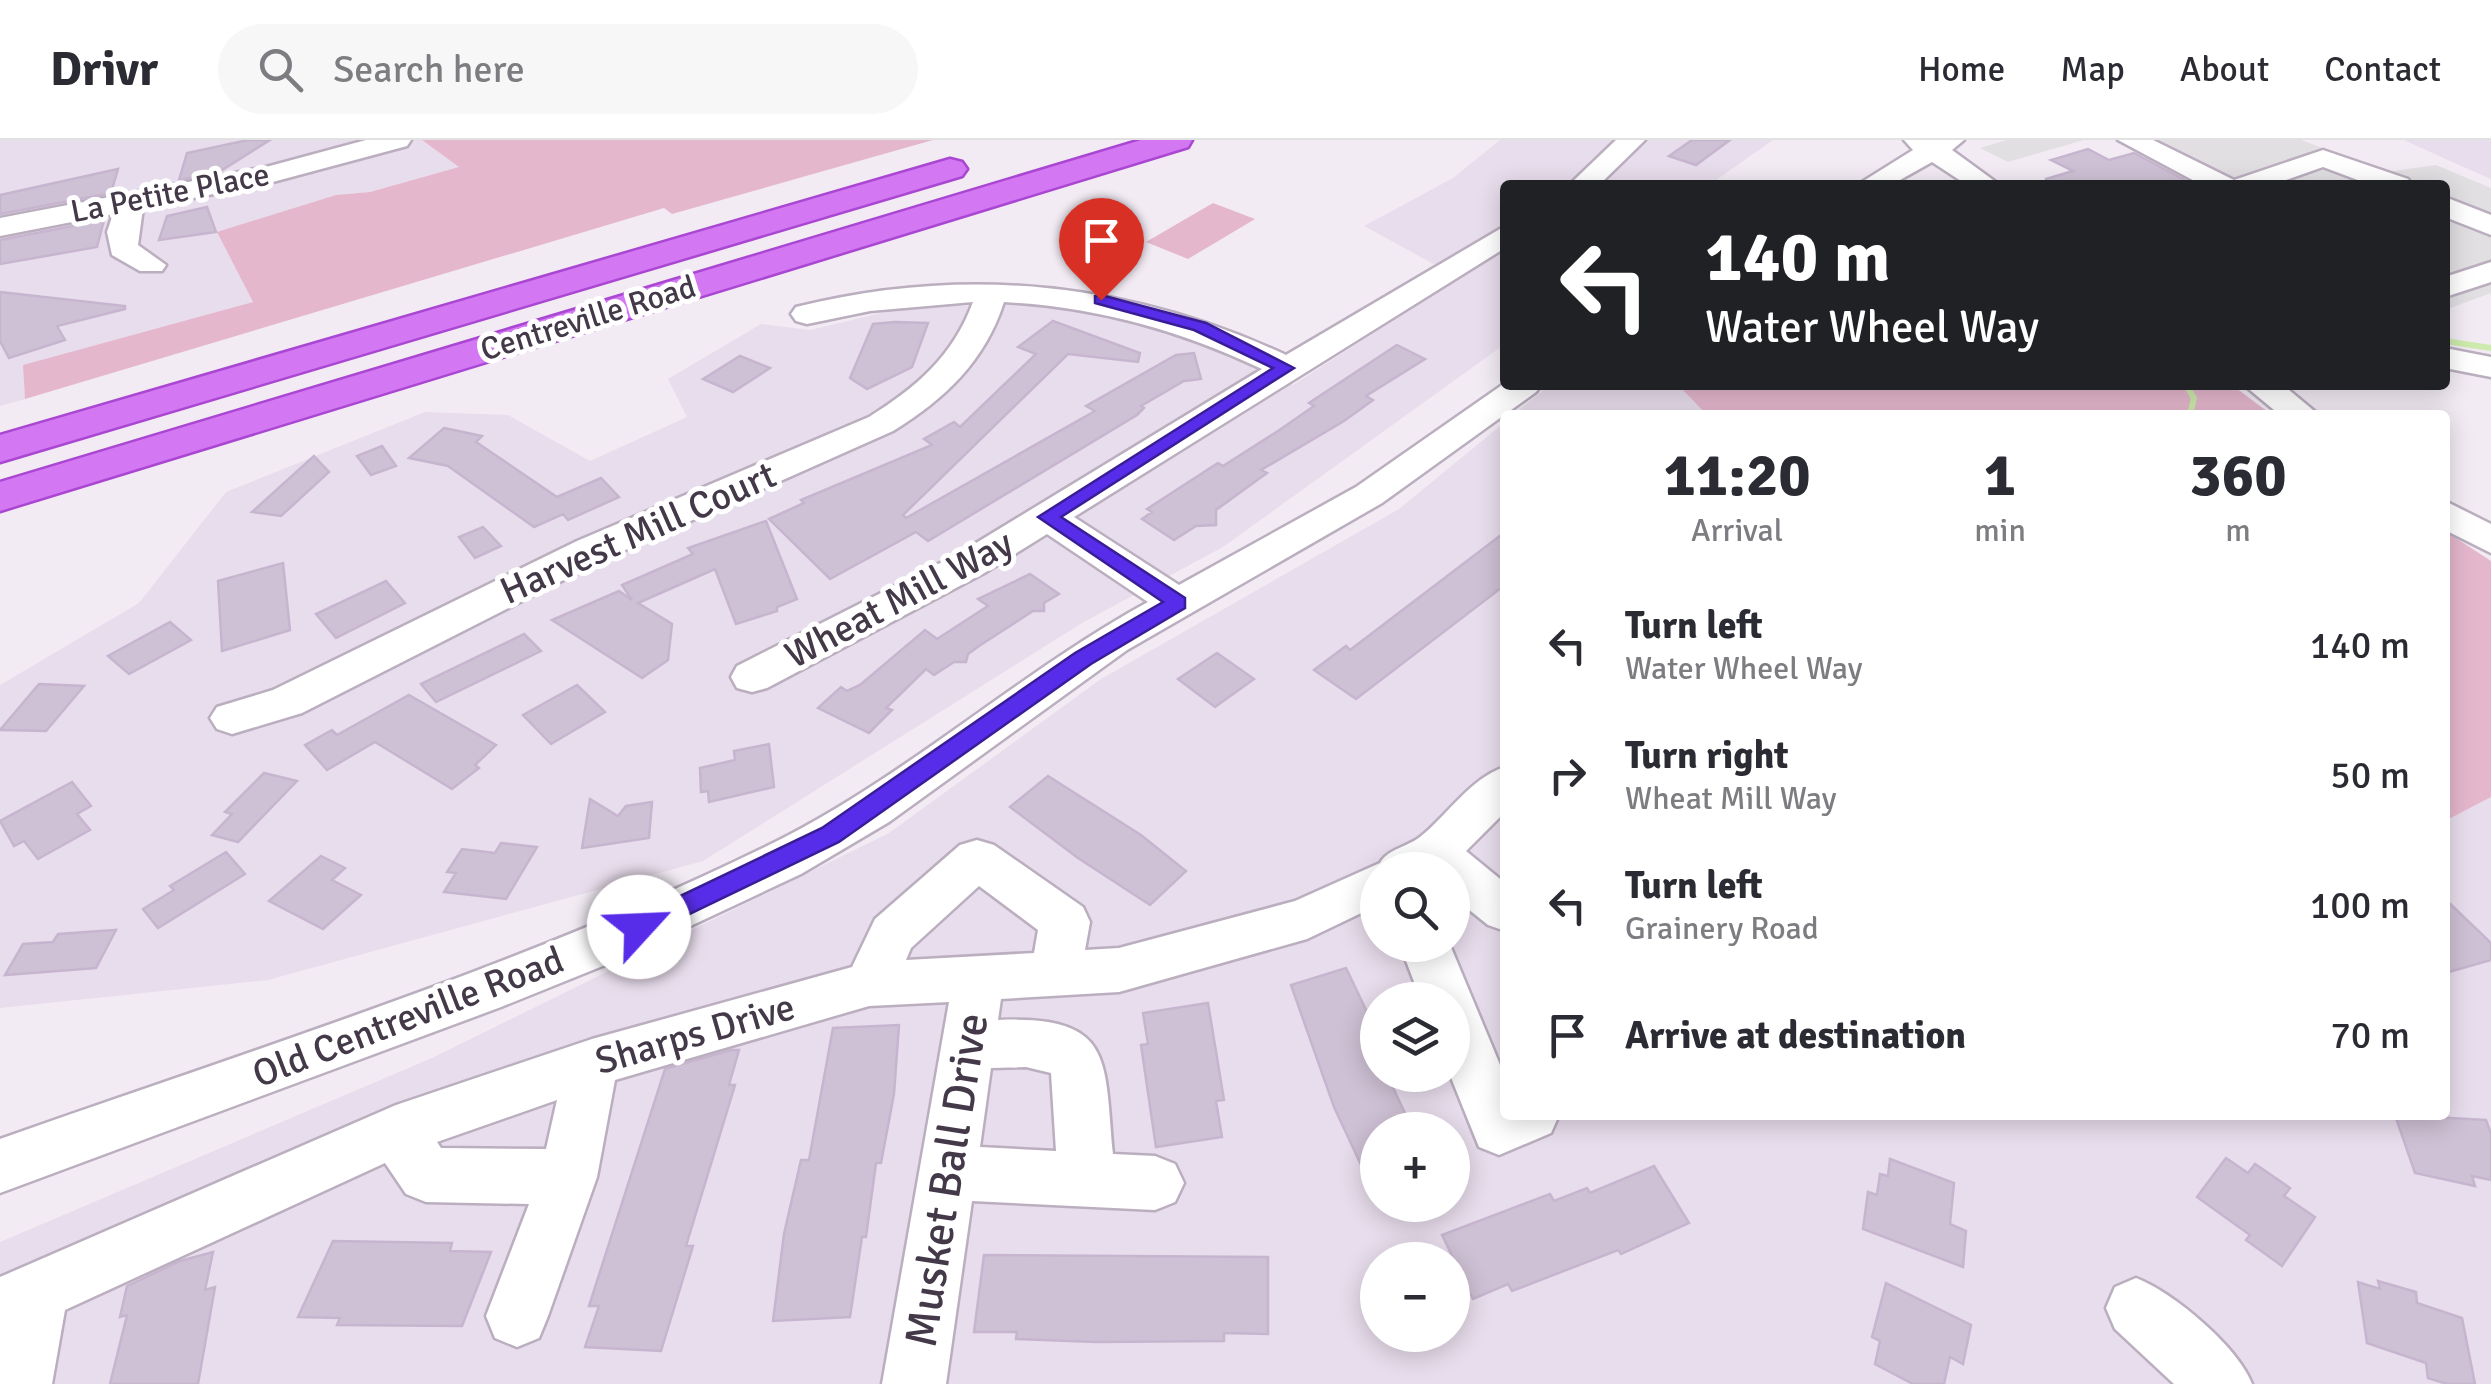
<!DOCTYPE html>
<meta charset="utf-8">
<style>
body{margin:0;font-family:Signika,sans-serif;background:#f7f7f7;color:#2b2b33;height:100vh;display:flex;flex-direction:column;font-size:38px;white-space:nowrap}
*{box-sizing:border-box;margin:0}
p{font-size:32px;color:#7c7c81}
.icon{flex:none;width:55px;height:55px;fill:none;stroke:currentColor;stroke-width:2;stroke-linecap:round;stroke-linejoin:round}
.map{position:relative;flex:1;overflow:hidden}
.panel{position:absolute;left:1500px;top:270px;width:950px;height:710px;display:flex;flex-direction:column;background:#fff;border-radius:10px;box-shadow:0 5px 25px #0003}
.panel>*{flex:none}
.top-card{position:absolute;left:1500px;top:40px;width:950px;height:210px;border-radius:10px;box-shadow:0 5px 25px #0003;background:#202124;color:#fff;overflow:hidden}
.tools{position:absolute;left:1360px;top:712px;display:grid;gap:20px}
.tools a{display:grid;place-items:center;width:110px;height:110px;border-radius:50%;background:#fff;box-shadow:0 5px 25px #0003;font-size:50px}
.pin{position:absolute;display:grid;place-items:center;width:85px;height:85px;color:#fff;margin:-102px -42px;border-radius:50% 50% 50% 0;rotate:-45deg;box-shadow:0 0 10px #0007}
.pin .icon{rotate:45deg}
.me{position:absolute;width:110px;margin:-55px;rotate:65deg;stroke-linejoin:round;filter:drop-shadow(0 0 8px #0008)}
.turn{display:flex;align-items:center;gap:35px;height:210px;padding:0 40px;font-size:45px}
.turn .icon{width:130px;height:130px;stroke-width:2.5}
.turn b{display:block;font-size:70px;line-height:85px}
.eta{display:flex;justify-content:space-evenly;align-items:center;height:170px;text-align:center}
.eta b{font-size:60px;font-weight:700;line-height:70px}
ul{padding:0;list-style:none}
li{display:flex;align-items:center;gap:30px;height:130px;padding:0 40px}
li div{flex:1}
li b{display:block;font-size:38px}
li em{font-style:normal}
header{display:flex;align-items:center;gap:60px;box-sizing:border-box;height:140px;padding:0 50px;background:#fff;border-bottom:2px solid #e1e1e2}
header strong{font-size:48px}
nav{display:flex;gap:55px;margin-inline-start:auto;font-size:35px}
.search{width:700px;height:90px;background:#f7f7f7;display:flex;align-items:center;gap:25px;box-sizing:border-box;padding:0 35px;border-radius:55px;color:#7c7c81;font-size:38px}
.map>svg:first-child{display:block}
.residential{fill:#e8ddec;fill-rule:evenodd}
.green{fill:#e5b7cd}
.parking{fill:#e2dfe3}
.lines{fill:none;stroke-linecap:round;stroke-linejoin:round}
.stream{stroke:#cdebac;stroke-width:6}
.building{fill:#cfc1d5;stroke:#c7b5cf;stroke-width:2.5}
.minor-casing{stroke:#baaebf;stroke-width:5}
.highway-casing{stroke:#aa47d2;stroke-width:5}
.minor{fill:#fff;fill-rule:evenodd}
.highway{fill:#d377f3;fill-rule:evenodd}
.route{fill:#582de9;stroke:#391d97;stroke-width:2.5}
.labels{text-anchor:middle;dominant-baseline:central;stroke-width:10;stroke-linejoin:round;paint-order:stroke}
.far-street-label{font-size:32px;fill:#433948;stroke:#fff}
.street-label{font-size:38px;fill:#433948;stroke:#fff}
.near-street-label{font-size:45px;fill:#433948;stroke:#fff}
</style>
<header>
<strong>Drivr</strong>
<div class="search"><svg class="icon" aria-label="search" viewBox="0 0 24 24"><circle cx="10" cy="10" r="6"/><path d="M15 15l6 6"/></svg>Search here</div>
<nav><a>Home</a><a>Map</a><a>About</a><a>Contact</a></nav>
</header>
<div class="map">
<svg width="2491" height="1244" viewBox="0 0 2491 1244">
<rect width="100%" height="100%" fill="#f2ebf4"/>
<g class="residential">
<polygon points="0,0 422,0 460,27 370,52 336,55 218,93 253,162 24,225 25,259 0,266"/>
<polygon points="1500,0 1773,0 1709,45 1505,45 1505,204 1223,407 1082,483 703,721 268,840 0,868 0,545 139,463 226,352 425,272 508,275 590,321 687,277 668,239 761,184 810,190 906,167 1052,164 1208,202 1293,245 1459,138 1364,86 1453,38"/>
<polygon points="2404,0 2491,0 2491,39 2452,22"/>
<polygon points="1550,245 1678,245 1707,275 1513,275"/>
<path d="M1505 282V975H2445V681L2491 657V1244H0V1102L432 918 889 693 1101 539 1399 369ZM1378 730H1452V805H1378ZM1378 860H1452V935H1378ZM1378 990H1452V1065H1378ZM1378 1120H1452V1195H1378Z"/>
</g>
<g class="green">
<polygon points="422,0 933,0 672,74 664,68 25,259 23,225 253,162 217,92 336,55 370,52 459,27"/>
<polygon points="1213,63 1255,79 1188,119 1146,102"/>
<polygon points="1678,245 2232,245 2272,275 1707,275"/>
<polygon points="2445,391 2491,421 2491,657 2445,681"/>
</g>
<g class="parking">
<polygon points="2007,0 2084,0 2008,22 1980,8"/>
<polygon points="2149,0 2301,0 2387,32 2436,25 2491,48 2491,153 2445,170 2445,45 2239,45"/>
</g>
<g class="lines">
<g class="stream">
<polyline points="2445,201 2491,208"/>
<polyline points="2186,245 2194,258 2190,275"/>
</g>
</g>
<g class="building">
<polygon points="248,0 270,0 219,32 179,40 187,13"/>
<polygon points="1692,0 1730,0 1696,25 1669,16"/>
<polygon points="2088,9 2109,20 2134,13 2194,45 2046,45 2046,39 2073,31 2051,20"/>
<polygon points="118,29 111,53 0,74 0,55"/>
<polygon points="207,67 216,92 159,100 167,76"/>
<polygon points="104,80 97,107 0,124 0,100"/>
<polygon points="0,152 125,166 125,169 57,186 65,200 9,218 0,201"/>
<polygon points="1053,181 1140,213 1138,222 1068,214 903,375 906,378 1095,271 1086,266 1176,215 1194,213 1201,239 1184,241 1141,266 1144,268 1137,275 928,401 916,392 830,439 769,379 804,363 801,360 932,305 924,299 954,282 960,287 1036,214 1018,207"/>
<polygon points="895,182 928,183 912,227 867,249 850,238 873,184"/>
<polygon points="1397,205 1425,219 1366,256 1373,260 1344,281 1261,330 1267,333 1216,370 1216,385 1196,386 1174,400 1142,379 1152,372 1147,369 1218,323 1223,326 1278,291 1314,266 1309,263"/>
<polygon points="740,216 770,228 733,252 703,239"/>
<polygon points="444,288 482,296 476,302 557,357 601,338 619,357 568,380 563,374 534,387 448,326 409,318"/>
<polygon points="382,306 396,326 371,335 357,316"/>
<polygon points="314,316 329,332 281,376 252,372"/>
<polygon points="766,381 797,459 777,467 777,471 736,484 715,429 638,463 672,484 668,520 642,538 552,480 619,451 632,460 622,445 693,414 688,408"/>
<polygon points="483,387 501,406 475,418 459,397"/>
<polygon points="1505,392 1505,445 1356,559 1314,530 1346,506 1350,510"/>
<polygon points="283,423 290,490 222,511 218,441"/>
<polygon points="1030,434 1059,454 1044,463 1044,471 1033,471 979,506 968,514 966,522 954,522 934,535 926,529 886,568 892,570 869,593 818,568 841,547 847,551 860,545 925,490 937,499 988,466 978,459"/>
<polygon points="386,441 405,463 336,498 316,474"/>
<polygon points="170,482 191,500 129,534 108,516"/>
<polygon points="524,494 541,511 436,562 421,544"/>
<polygon points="1217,513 1254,539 1215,567 1178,539"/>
<polygon points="39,544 84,546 46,591 0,590"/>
<polygon points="577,545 605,572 551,604 523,575"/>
<polygon points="409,555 496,605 475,625 479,628 452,649 375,602 327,630 305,605 332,590 337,595"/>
<polygon points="769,604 774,647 709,662 708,651 701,652 700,628 735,620 734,611"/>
<polygon points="264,633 297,641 238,702 212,695 232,674 225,672"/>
<polygon points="1048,636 1141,695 1186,731 1150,765 1078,718 1010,667"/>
<polygon points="72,642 91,666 77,674 90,690 38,719 24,701 14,706 0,681"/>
<polygon points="590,659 618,676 626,666 652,662 649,698 582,708"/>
<polygon points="501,703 537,707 506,759 444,752 456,733 447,732 462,709 495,713"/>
<polygon points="226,712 245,734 158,788 143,769 174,750 170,746"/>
<polygon points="321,716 345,728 332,740 361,755 323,789 269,761"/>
<polygon points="2445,759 2491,803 2491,820 2445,833"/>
<polygon points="116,790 96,828 5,835 23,804 53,802 58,794"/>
<polygon points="1346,828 1378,895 1378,935 1387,935 1413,990 1378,990 1377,1059 1334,967 1291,845"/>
<polygon points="1208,863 1224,960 1216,961 1222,997 1156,1007 1141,905 1148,904 1143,873"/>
<polygon points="899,885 894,954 881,1023 876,1023 866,1097 862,1097 850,1177 773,1181 784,1094 801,1020 809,1020 833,888"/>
<polygon points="731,910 739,910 729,945 735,945 686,1106 693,1106 661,1211 585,1207 599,1166 589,1166 665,929"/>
<polygon points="2395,975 2486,980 2491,994 2491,1040 2472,1036 2475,1046 2415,1033"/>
<polygon points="2226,1018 2248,1033 2255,1024 2290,1048 2284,1056 2315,1077 2282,1126 2246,1100 2250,1095 2197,1057"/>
<polygon points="1890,1019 1954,1043 1950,1084 1966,1091 1963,1127 1863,1089 1868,1052 1877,1055 1880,1034 1888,1036"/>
<polygon points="1654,1026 1689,1083 1621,1114 1618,1110 1512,1151 1508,1144 1473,1159 1442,1095 1550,1054 1554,1061 1587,1048 1590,1053"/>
<polygon points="333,1101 452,1103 450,1111 491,1112 462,1186 337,1185 340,1178 298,1177"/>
<polygon points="213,1112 205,1150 215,1147 198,1244 110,1244 127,1175 120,1177 127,1146 180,1121"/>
<polygon points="984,1115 1268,1117 1268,1194 1224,1193 1224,1201 1096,1202 1016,1199 1017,1192 974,1192"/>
<polygon points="2378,1141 2416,1152 2417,1163 2462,1178 2475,1244 2447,1244 2428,1238 2426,1223 2367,1203 2358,1142 2380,1149"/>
<polygon points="1886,1143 1971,1185 1963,1224 1950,1217 1944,1244 1913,1244 1875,1224 1880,1201 1872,1197"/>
</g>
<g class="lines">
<defs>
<g id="minor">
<polygon points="366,0 411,0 407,6 269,43 143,68 138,105 166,125 162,131 140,131 112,115 107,92 113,74 0,96 0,78 266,27"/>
<polygon points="1616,0 1645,0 1599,45 1569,45"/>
<polygon points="1904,0 1964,0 1952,10 2000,45 1967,45 1932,22 1891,45 1857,45 1913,10"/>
<polygon points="2118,0 2153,0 2234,40 2323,10 2408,39 2412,45 2371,45 2323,27 2272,45 2202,45"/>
<polygon points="2445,57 2491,75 2491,95 2445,77"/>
<path d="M1505 86V108L1074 377 1179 445 1356 347 1505 243 1541 245 1536 252 1382 363 1127 510 889 682 801 734 620 819 501 867 0 1053V999C257 908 520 827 765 707 902 641 1015 535 1148 462L1047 394 986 432 767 548 752 552 737 548 731 537 737 526 958 414 1262 229C1179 190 1097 167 1004 162 985 221 945 259 893 291L605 419 302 573 232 594 217 589 210 578 217 567 273 550 577 401 869 277C917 247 953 216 973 162L870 171 807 184 796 181 791 174 796 167C965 125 1128 142 1286 215Z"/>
<polygon points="2491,122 2491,142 2445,157 2445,137"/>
<polygon points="2445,208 2491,217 2491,237 2445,228"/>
<polygon points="2244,245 2283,245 2319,275 2280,275"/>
<polygon points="2445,361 2491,384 2491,413 2445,390"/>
<path d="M1505 627V672L1466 711 1505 743V791L1488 785 1452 756V730H1378V765L1307 799 1119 852 1001 859 998 880C1115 875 1104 920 1113 1014L1155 1016 1175 1024 1184 1043 1175 1062 1155 1070 972 1061 946 1244H882L949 862 869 866 615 940 597 1037 548 1176 539 1198 517 1207 495 1198 486 1176 529 1064 426 1062 406 1054 385 1023 65 1170 52 1244H0V1137L396 965 592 899 852 827 875 779 960 705 977 700 994 705 1083 767 1090 782 1085 810 1119 808 1295 761 1380 723C1388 709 1407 707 1420 697 1448 675 1470 638 1505 627ZM979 746 1038 790 1034 813 906 820 911 808ZM991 928 1026 927 1051 933 1056 1011 980 1007ZM557 960 546 1009 441 1008 437 1002Z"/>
<polygon points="1400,805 1450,805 1505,937 1505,975 1559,975 1551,993 1499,1015 1479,1007 1450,935 1452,860 1421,860"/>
<path d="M2136 1138C2174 1153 2237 1206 2252 1244H2174L2115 1189 2106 1168 2115 1147Z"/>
</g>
<g id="highway">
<polygon points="1141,0 1192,0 1188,7 0,371 0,342"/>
<polygon points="950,19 962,22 967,29 962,36 0,322 0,295"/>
</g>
</defs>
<use href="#minor" class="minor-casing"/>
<use href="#highway" class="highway-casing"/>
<use href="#minor" class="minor"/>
<use href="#highway" class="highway"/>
</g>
<polygon class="route" points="1101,155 1206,183 1294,228 1061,377 1185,458 1185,468 1091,524 839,702 648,794 630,794 626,787 630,780 822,688 1075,513 1163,462 1038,377 1273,228 1194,190 1095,163 1095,156"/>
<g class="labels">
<g class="far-street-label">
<text transform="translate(170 53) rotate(-11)">La Petite Place</text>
<text transform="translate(588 178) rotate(-17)">Centreville Road</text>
</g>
<g class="street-label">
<text transform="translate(638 393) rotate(-24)">Harvest Mill Court</text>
<text transform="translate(899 459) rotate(-28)">Wheat Mill Way</text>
<text transform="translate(408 877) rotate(-21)">Old Centreville Road</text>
<text transform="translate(695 894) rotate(-16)">Sharps Drive</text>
</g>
<g class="near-street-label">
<text transform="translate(947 1040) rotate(-81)">Musket Ball Drive</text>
</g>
</g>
</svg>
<div class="tools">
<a><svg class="icon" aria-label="search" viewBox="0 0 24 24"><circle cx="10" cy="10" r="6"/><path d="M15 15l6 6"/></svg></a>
<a><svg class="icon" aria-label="layers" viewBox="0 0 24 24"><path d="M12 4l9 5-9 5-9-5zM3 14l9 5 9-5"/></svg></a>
<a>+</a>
<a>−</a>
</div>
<div class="pin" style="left:1101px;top:160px;background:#d93025"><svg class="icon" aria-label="arrive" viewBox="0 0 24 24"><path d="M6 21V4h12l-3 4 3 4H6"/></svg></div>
<svg class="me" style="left:639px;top:787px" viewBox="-20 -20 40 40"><circle r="19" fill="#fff"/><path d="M0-13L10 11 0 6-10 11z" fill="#582de9"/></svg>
<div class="top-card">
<div class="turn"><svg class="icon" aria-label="left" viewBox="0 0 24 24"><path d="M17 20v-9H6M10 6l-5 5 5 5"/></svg><div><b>140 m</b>Water Wheel Way</div></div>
</div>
<section class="panel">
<div class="eta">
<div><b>11:20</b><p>Arrival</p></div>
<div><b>1</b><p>min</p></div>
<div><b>360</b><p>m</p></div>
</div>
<ul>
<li><svg class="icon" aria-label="left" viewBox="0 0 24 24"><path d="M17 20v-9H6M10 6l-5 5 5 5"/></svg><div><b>Turn left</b><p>Water Wheel Way</p></div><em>140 m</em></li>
<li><svg class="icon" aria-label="right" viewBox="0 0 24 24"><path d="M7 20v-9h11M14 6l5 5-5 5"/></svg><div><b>Turn right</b><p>Wheat Mill Way</p></div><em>50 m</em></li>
<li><svg class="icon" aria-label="left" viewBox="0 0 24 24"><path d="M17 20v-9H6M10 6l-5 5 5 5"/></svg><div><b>Turn left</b><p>Grainery Road</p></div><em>100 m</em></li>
<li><svg class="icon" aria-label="arrive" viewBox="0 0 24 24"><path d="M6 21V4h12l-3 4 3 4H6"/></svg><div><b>Arrive at destination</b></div><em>70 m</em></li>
</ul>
</section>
</div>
